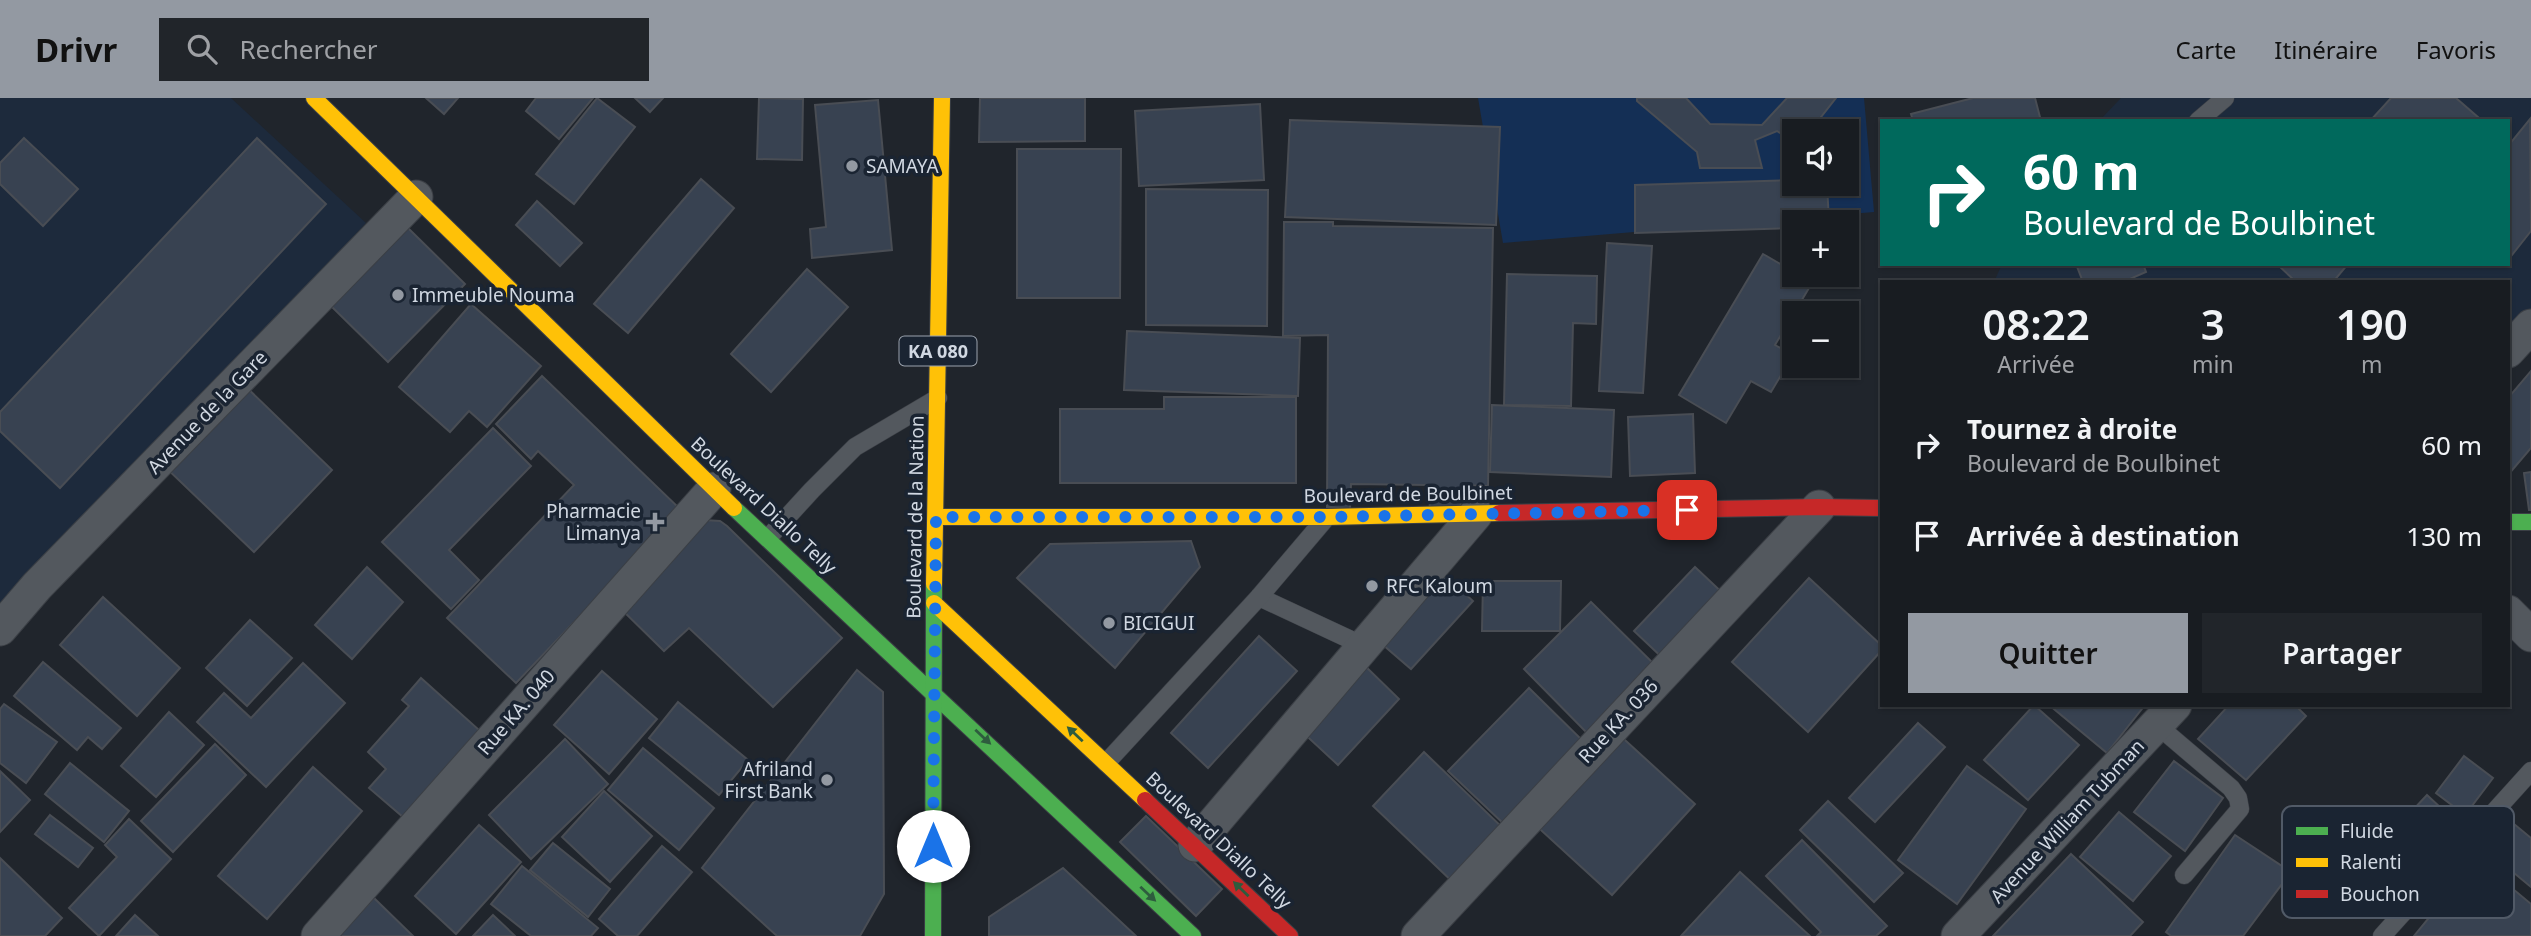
<!DOCTYPE html>
<html lang="fr">
<meta charset="utf-8">
<style>
body{margin:0;font-family:"Noto Sans",sans-serif;background:#21252a;color:#f1f3f6;height:100vh;display:flex;flex-direction:column;font-size:26px;white-space:nowrap}
*{box-sizing:border-box;margin:0}
p{font-size:23px;color:#9fa1a5}
.icon{flex:none;width:38px;height:38px;fill:none;stroke:currentColor;stroke-width:2;stroke-linecap:round;stroke-linejoin:round}
.map{position:relative;flex:1;overflow:hidden}
.drawer{position:absolute;left:1880px;top:182px;width:630px;height:427px;display:flex;flex-direction:column;background:#181c21;border-radius:0px;box-shadow:0 2px 5px #0004,0 0 0 2px #363a3f}
.drawer>*{flex:none}
.top-card{position:absolute;left:1880px;top:21px;width:630px;height:147px;border-radius:0px;box-shadow:0 2px 5px #0004,0 0 0 2px #363a3f;background:#00695c;color:#fff;overflow:hidden}
.buttons{position:absolute;left:1782px;top:21px;display:grid;gap:14px}
.buttons a{display:grid;place-items:center;width:77px;height:77px;border-radius:0px;background:#181c21;box-shadow:0 2px 5px #0004,0 0 0 2px #363a3f;font-size:35px}
.pin{position:absolute;display:grid;place-items:center;width:60px;height:60px;color:#fff;margin:-30px;border-radius:14px;box-shadow:0 4px 10px #0006}
.me{position:absolute;width:77px;margin:-38px;rotate:0deg;stroke-linejoin:round;filter:drop-shadow(0 0 5px #0008)}
.turn{display:flex;align-items:center;gap:24px;height:147px;padding:0 28px;font-size:32px}
.turn .icon{width:91px;height:91px;stroke-width:2.5}
.turn b{display:block;font-size:49px;line-height:60px}
.eta{display:flex;justify-content:space-evenly;align-items:center;height:119px;text-align:center}
.eta b{font-size:42px;font-weight:600;line-height:49px}
.primary-button{display:flex;gap:14px;margin-top:auto;padding:14px 28px}
.primary-button a{flex:1;height:80px;border-radius:0px;background:#9399a2;color:#111;font-size:28px;font-weight:600;line-height:80px;text-align:center}
.primary-button a+a{background:#21252a;color:#f1f3f6}
ul{padding:0;list-style:none}
li{display:flex;align-items:center;gap:21px;height:91px;padding:0 28px}
li div{flex:1}
li b{display:block;font-size:26px}
li em{font-style:normal}
header{display:flex;align-items:center;gap:42px;box-sizing:border-box;height:98px;padding:0 35px;background:#9399a2;color:#111}
header strong{font-size:33px}
nav{display:flex;gap:38px;margin-inline-start:auto;font-size:24px}
.search{width:490px;height:63px;background:#21252a;display:flex;align-items:center;gap:18px;box-sizing:border-box;padding:0 24px;border-radius:0px;color:#9fa1a5;font-size:26px}
.map>svg:first-child{display:block}
.built{fill:#1d2a3c}
.green{fill:#142f55;fill-rule:evenodd}
.building{fill:#384251;stroke:#494d54;stroke-width:2}
.lines{fill:none;stroke-linecap:round;stroke-linejoin:round}
.lane-casing{stroke:#3b3f45;stroke-width:19}
.street-casing{stroke:#3b3f45;stroke-width:35}
.fast-casing{stroke:#3b3f45;stroke-width:18}
.slow-casing{stroke:#3b3f45;stroke-width:18}
.jam-casing{stroke:#3b3f45;stroke-width:18}
.lane{stroke:#53585e;stroke-width:18}
.street{stroke:#53585e;stroke-width:33}
.fast{stroke:#4caf50;stroke-width:16}
.slow{stroke:#ffc107;stroke-width:16}
.jam{stroke:#c62828;stroke-width:16}
.oneway{fill:#2e5c3e}
.route{stroke:#1a73e8;stroke-width:12;stroke-dasharray:0 21.6}
.poi-dot{fill:#9399a2;stroke:#1a2432;stroke-width:2.5}
.labels{text-anchor:middle;dominant-baseline:central;stroke-width:7;stroke-linejoin:round;paint-order:stroke}
.shield{fill:#1a2432;stroke:#9aa2ad;stroke-width:2}
.shield-label{font-size:18px;font-weight:bold;fill:#d1d8e2}
.poi-label{font-size:19px;fill:#d1d8e2;stroke:#1a2432;text-anchor:start}
.street-label{font-size:19px;fill:#d1d8e2;stroke:#1a2432}
.key{fill:#1a2432;stroke:#515a67;stroke-width:2}
.key-label{font-size:19px;fill:#d1d8e2}
</style>
<header>
<strong>Drivr</strong>
<div class="search"><svg class="icon" aria-label="search" viewBox="0 0 24 24"><circle cx="10" cy="10" r="6"/><path d="M15 15l6 6"/></svg>Rechercher</div>
<nav><a>Carte</a><a>Itinéraire</a><a>Favoris</a></nav>
</header>
<div class="map">
<svg width="2531" height="838" viewBox="0 0 2531 838">
<rect width="100%" height="100%" fill="#20252c"/>
<g class="built">
<polygon points="0,0 231,0 366,125 0,518"/>
<polygon points="2121,0 2531,0 2531,216 2508,240 2508,184 1994,184 2002,166 2508,166 2508,23 2099,23"/>
</g>
<path class="green" d="M1478 0H1864L1874 114 1503 145ZM1794 33H1846V86H1794Z"/>
<g class="building">
<polygon points="426,0 458,0 444,16"/>
<polygon points="536,0 593,0 559,41 526,13"/>
<polygon points="597,0 635,29 574,106 536,76"/>
<polygon points="635,0 663,0 650,14"/>
<polygon points="759,0 803,1 802,62 757,61"/>
<polygon points="980,0 1085,0 1085,43 979,44"/>
<polygon points="1637,0 1686,0 1710,26 1762,27 1787,0 1836,0 1810,33 1794,33 1794,44 1777,33 1755,42 1762,70 1700,70 1697,54 1637,3"/>
<polygon points="1973,0 2035,0 2041,23 1913,23 1911,16"/>
<polygon points="2391,0 2456,0 2479,20 2477,23 2370,23"/>
<polygon points="878,2 892,152 812,160 810,131 826,129 815,7"/>
<polygon points="1260,6 1264,82 1139,88 1135,13"/>
<polygon points="2530,21 2531,133 2508,162 2508,48"/>
<polygon points="1290,22 1500,29 1496,127 1285,119"/>
<polygon points="24,40 78,91 43,128 0,86 0,65"/>
<polygon points="257,40 326,106 60,390 0,333 0,314"/>
<polygon points="1017,51 1121,51 1120,200 1017,200"/>
<polygon points="701,81 734,110 628,235 594,206"/>
<polygon points="1794,82 1794,86 1827,86 1829,124 1794,124 1794,130 1635,135 1635,87"/>
<polygon points="1146,91 1268,92 1267,228 1146,227"/>
<polygon points="537,103 582,145 560,168 516,127"/>
<polygon points="1284,124 1333,124 1333,128 1493,130 1488,388 1462,387 1460,414 1430,414 1429,387 1351,386 1350,411 1327,409 1328,237 1283,238"/>
<polygon points="407,129 465,186 388,264 331,208"/>
<polygon points="1607,145 1652,148 1643,295 1599,293"/>
<polygon points="1763,156 1794,174 1794,177 1812,185 1775,247 1793,257 1771,294 1751,283 1726,325 1679,297"/>
<polygon points="2076,166 2143,166 2146,174 2123,184 2083,184"/>
<polygon points="2277,166 2348,166 2333,184 2296,184"/>
<polygon points="807,171 848,209 771,294 731,256"/>
<polygon points="1507,176 1597,178 1596,226 1573,225 1571,308 1504,307"/>
<polygon points="471,206 541,268 487,329 469,313 450,334 399,289"/>
<polygon points="1127,233 1300,240 1298,298 1124,292"/>
<polygon points="2531,273 2531,350 2508,377 2508,300"/>
<polygon points="542,278 681,412 516,585 447,520 574,387 538,353 531,361 496,326"/>
<polygon points="241,284 332,372 254,454 162,366"/>
<polygon points="1164,299 1296,299 1296,385 1060,385 1060,311 1164,311"/>
<polygon points="1492,307 1614,312 1611,379 1490,374"/>
<polygon points="1693,316 1695,375 1630,378 1628,319"/>
<polygon points="493,330 531,368 449,452 479,482 451,511 382,444"/>
<polygon points="2531,374 2531,412 2529,412 2524,375"/>
<polygon points="704,422 720,423 727,428 842,540 773,609 689,530 664,553 617,507"/>
<polygon points="1191,443 1200,469 1115,570 1017,480 1050,446"/>
<polygon points="367,469 403,504 352,561 315,527"/>
<polygon points="1695,469 1729,501 1668,565 1634,533"/>
<polygon points="1439,472 1473,503 1411,571 1376,541"/>
<polygon points="1809,480 1881,547 1881,553 1808,634 1732,564"/>
<polygon points="1483,483 1561,483 1560,533 1482,533"/>
<polygon points="103,499 180,570 137,618 60,547"/>
<polygon points="1591,504 1661,573 1593,641 1524,571"/>
<polygon points="250,522 292,560 247,608 206,570"/>
<polygon points="1259,538 1297,573 1208,670 1171,635"/>
<polygon points="1360,563 1399,601 1338,667 1298,630"/>
<polygon points="43,564 121,630 102,651 88,639 77,652 14,598"/>
<polygon points="303,565 345,605 266,689 197,624 224,595 251,620"/>
<polygon points="857,572 883,594 884,796 860,838 777,838 702,770"/>
<polygon points="602,573 657,621 609,676 554,627"/>
<polygon points="421,580 479,632 403,719 369,690 386,671 368,654 409,608 402,602"/>
<polygon points="1529,590 1586,646 1506,728 1448,673"/>
<polygon points="678,604 748,662 719,697 649,640"/>
<polygon points="4,606 57,644 26,685 0,665 0,611"/>
<polygon points="2034,607 2079,647 2028,702 1984,662"/>
<polygon points="2049,607 2145,607 2107,655"/>
<polygon points="2229,607 2295,607 2306,618 2246,682 2198,641"/>
<polygon points="169,614 204,647 156,699 121,668"/>
<polygon points="1918,625 1945,649 1875,724 1849,700"/>
<polygon points="1614,632 1695,706 1612,797 1531,723"/>
<polygon points="565,641 608,686 531,761 489,717"/>
<polygon points="215,646 246,677 173,754 141,723"/>
<polygon points="643,650 714,710 679,752 608,692"/>
<polygon points="1424,654 1508,735 1458,789 1373,708"/>
<polygon points="2464,658 2493,680 2465,717 2436,695"/>
<polygon points="2174,663 2223,700 2185,753 2134,714"/>
<polygon points="70,665 129,713 104,744 45,696"/>
<polygon points="1967,668 2026,711 1957,806 1898,762"/>
<polygon points="313,669 362,713 267,821 218,778"/>
<polygon points="0,673 30,702 0,734"/>
<polygon points="604,693 652,738 610,784 562,739"/>
<polygon points="2427,697 2456,724 2426,757 2397,729"/>
<polygon points="1828,703 1903,775 1874,804 1800,732"/>
<polygon points="2119,714 2171,758 2133,803 2080,759"/>
<polygon points="50,717 93,750 78,769 35,736"/>
<polygon points="1146,718 1222,791 1196,818 1120,744"/>
<polygon points="129,721 171,761 99,838 69,810 117,759 105,747"/>
<polygon points="2514,726 2531,740 2531,789 2490,755"/>
<polygon points="479,727 521,764 456,836 415,798"/>
<polygon points="2235,737 2291,774 2243,838 2171,838 2166,834"/>
<polygon points="1802,742 1887,828 1876,838 1817,838 1821,834 1766,778"/>
<polygon points="553,745 610,791 588,819 530,772"/>
<polygon points="662,748 692,774 637,838 618,838 599,821"/>
<polygon points="2071,756 2143,824 2130,838 1993,838"/>
<polygon points="0,760 62,820 45,838 0,838"/>
<polygon points="2477,761 2531,806 2531,838 2414,838"/>
<polygon points="522,768 598,830 591,838 531,838 491,806"/>
<polygon points="1063,770 1136,838 989,838 989,819"/>
<polygon points="1740,774 1810,838 1681,838"/>
<polygon points="374,800 413,838 338,838"/>
<polygon points="135,817 158,838 116,838"/>
<polygon points="493,817 515,838 473,838"/>
</g>
<g class="lines">
<defs>
<g id="lane">
<polyline points="2198,23 2225,0"/>
<polyline points="768,440 812,392 855,349 938,300"/>
<polyline points="1259,499 1364,548"/>
<polyline points="2157,627 2231,690 2238,700 2240,711 2184,777"/>
<polyline points="1106,665 1259,499 1326,420"/>
<polyline points="2382,838 2531,673"/>
</g>
<g id="street">
<polyline points="2508,253 2531,228"/>
<polyline points="2508,514 2531,537"/>
<polyline points="0,531 37,488 416,99"/>
<polyline points="1195,747 1476,416"/>
<polyline points="318,838 714,391"/>
<polyline points="1418,838 1819,409"/>
<polyline points="1958,838 2175,607"/>
</g>
<g id="fast">
<polyline points="734,410 1193,838"/>
<polyline points="2508,424 2531,424"/>
<polyline points="933,838 934,486"/>
</g>
<g id="slow">
<polyline points="314,0 734,410"/>
<polyline points="936,419 1327,419 1499,415"/>
<polyline points="934,486 942,0"/>
<polyline points="934,505 1145,702"/>
</g>
<g id="jam">
<polyline points="1499,415 1819,409 1881,410"/>
<polyline points="1145,702 1290,838"/>
</g>
</defs>
<use href="#lane" class="lane-casing"/>
<use href="#street" class="street-casing"/>
<use href="#fast" class="fast-casing"/>
<use href="#slow" class="slow-casing"/>
<use href="#jam" class="jam-casing"/>
<use href="#lane" class="lane"/>
<use href="#street" class="street"/>
<use href="#fast" class="fast"/>
<use href="#slow" class="slow"/>
<use href="#jam" class="jam"/>
</g>
<defs><path id="oneway-solid" d="M-6-.8H1V-3.2L6.5 0L1 3.2V.8H-6Z" transform="scale(1.75)"/></defs>
<g class="oneway">
<use href="#oneway-solid" transform="translate(1075 636) rotate(-137)"/>
<use href="#oneway-solid" transform="translate(983 639) rotate(43)"/>
<use href="#oneway-solid" transform="translate(1241 791) rotate(-136)"/>
<use href="#oneway-solid" transform="translate(1148 796) rotate(43)"/>
</g>
<g class="lines">
<polyline class="route" points="933,748 936,419 1327,419 1687,412"/>
</g>
<g class="poi-dot">
<circle cx="852" cy="68" r="7"/>
<circle cx="398" cy="197" r="7"/>
<path d="M651.5 413.5h7v7h7v7h-7v7h-7v-7h-7v-7h7z"/>
<circle cx="1372" cy="488" r="7"/>
<circle cx="1109" cy="525" r="7"/>
<circle cx="827" cy="682" r="7"/>
</g>
<g class="labels">
<rect class="shield" x="899.5" y="238.5" width="77" height="29" rx="5"/>
<g class="shield-label">
<text x="938" y="253">KA 080</text>
</g>
<g class="poi-label">
<text x="866" y="68">SAMAYA</text>
<text x="412" y="197">Immeuble Nouma</text>
<text x="641" y="413" text-anchor="end">Pharmacie<tspan x="641" dy="22">Limanya</tspan></text>
<text x="1386" y="488">RFC Kaloum</text>
<text x="1123" y="525">BICIGUI</text>
<text x="813" y="671" text-anchor="end">Afriland<tspan x="813" dy="22">First Bank</tspan></text>
</g>
<g class="street-label">
<text transform="translate(207 314) rotate(-46)">Avenue de la Gare</text>
<text transform="translate(1408 396) rotate(-1)">Boulevard de Boulbinet</text>
<text transform="translate(764 407) rotate(43)">Boulevard Diallo Telly</text>
<text transform="translate(915 419) rotate(-89)">Boulevard de la Nation</text>
<text transform="translate(516 614) rotate(-49)">Rue KA. 040</text>
<text transform="translate(1618 623) rotate(-47)">Rue KA. 036</text>
<text transform="translate(2067 723) rotate(-47)">Avenue William Tubman</text>
<text transform="translate(1219 742) rotate(43)">Boulevard Diallo Telly</text>
</g>
</g>
<rect x="2282" y="708" width="232" height="112" rx="10" class="key"/>
<rect x="2296" y="729" width="32" height="8" fill="#4caf50"/>
<rect x="2296" y="760" width="32" height="9" fill="#ffc107"/>
<rect x="2296" y="792" width="32" height="8" fill="#c62828"/>
<g class="key-label">
<text x="2340" y="740">Fluide</text>
<text x="2340" y="771">Ralenti</text>
<text x="2340" y="803">Bouchon</text>
</g>
</svg>
<div class="buttons">
<a><svg class="icon" aria-label="sound" viewBox="0 0 24 24"><path d="M4 9h4l5-4v14l-5-4H4zM17 9q2 3 0 6"/></svg></a>
<a>+</a>
<a>−</a>
</div>
<div class="pin" style="left:1687px;top:412px;background:#d93025"><svg class="icon" aria-label="arrive" viewBox="0 0 24 24"><path d="M6 21V4h12l-3 4 3 4H6"/></svg></div>
<svg class="me" style="left:933px;top:748px" viewBox="-20 -20 40 40"><circle r="19" fill="#fff"/><path d="M0-13L10 11 0 6-10 11z" fill="#1a73e8"/></svg>
<div class="top-card">
<div class="turn"><svg class="icon" aria-label="right" viewBox="0 0 24 24"><path d="M7 20v-9h11M14 6l5 5-5 5"/></svg><div><b>60 m</b>Boulevard de Boulbinet</div></div>
</div>
<section class="drawer">
<div class="eta">
<div><b>08:22</b><p>Arrivée</p></div>
<div><b>3</b><p>min</p></div>
<div><b>190</b><p>m</p></div>
</div>
<ul>
<li><svg class="icon" aria-label="right" viewBox="0 0 24 24"><path d="M7 20v-9h11M14 6l5 5-5 5"/></svg><div><b>Tournez à droite</b><p>Boulevard de Boulbinet</p></div><em>60 m</em></li>
<li><svg class="icon" aria-label="arrive" viewBox="0 0 24 24"><path d="M6 21V4h12l-3 4 3 4H6"/></svg><div><b>Arrivée à destination</b></div><em>130 m</em></li>
</ul>
<div class="primary-button"><a>Quitter</a><a>Partager</a></div>
</section>
</div>
